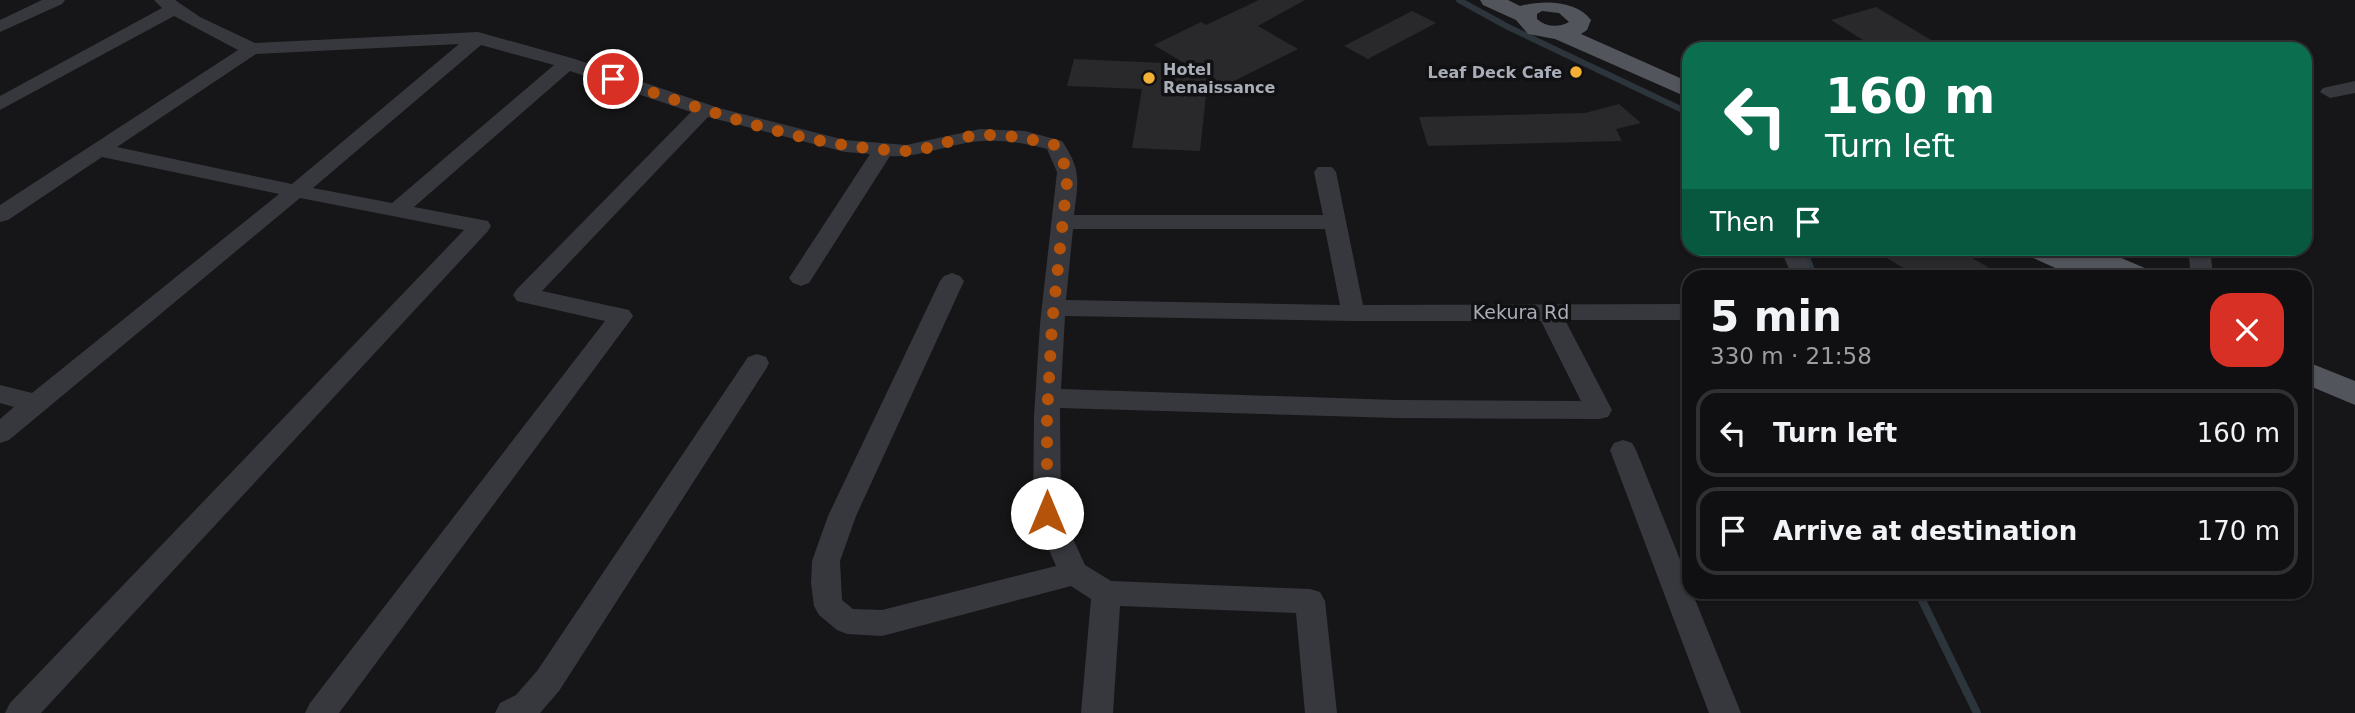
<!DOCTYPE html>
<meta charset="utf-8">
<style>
body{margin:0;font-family:"DejaVu Sans",sans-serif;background:#1e1e20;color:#f1f3f6;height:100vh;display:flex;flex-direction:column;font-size:26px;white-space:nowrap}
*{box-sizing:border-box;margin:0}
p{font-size:23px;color:#9c9d9f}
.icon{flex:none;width:38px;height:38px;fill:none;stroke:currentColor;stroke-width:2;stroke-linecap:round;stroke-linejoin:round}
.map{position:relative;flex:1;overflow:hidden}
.details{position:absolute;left:1682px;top:270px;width:630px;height:329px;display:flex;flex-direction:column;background:#101012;border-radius:21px;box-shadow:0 2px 5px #0004,0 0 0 2px #303032}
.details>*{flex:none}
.top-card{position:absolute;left:1682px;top:42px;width:630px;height:214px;border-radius:21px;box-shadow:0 2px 5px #0004,0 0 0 2px #303032;background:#0b6e4f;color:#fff;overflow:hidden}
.pin{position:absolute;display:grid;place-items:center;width:60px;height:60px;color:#fff;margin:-30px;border:4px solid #fff;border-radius:50%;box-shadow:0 2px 7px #0007}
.me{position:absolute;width:77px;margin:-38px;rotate:0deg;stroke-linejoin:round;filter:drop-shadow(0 0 5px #0008)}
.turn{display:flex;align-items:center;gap:24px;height:147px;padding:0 28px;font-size:32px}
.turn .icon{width:91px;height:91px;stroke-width:2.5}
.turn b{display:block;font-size:49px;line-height:60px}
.then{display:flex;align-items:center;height:66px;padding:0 28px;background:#0003;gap:14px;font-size:26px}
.round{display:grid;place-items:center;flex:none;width:74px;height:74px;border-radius:21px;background:#1e1e20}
.summary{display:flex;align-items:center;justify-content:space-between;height:119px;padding:0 28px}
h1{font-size:42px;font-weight:700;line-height:52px}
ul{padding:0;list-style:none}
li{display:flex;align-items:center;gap:21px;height:88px;margin:0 14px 10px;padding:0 14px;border:4px solid #303032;border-radius:21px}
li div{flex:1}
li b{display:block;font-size:26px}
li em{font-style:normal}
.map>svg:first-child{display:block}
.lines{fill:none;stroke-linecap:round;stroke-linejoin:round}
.stream-far1{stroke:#2c353c;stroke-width:6}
.stream{stroke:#2c353c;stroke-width:8}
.building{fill:#29292c}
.minor{fill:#37383d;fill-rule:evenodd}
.major{fill:#53555c;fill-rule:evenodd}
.route{stroke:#b45309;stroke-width:12;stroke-dasharray:0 21.6}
.poi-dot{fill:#f2b134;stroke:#111113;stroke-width:2.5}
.labels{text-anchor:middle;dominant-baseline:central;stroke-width:7;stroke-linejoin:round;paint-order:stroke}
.far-poi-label{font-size:16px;font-weight:bold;fill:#a8adb8;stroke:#111113;text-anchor:start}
.street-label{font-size:19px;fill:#a8adb8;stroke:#111113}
</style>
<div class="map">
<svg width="2355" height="713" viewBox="0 0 2355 713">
<rect width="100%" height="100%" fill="#161618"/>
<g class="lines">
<g class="stream-far1">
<polyline points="1459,0 1508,27 1689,113"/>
<polyline points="1804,248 1814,276"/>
</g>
<polyline class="stream" points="1918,592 1977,713"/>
</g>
<g class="building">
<polygon points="1259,0 1305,0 1258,26 1298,49 1206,95 1200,151 1132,148 1142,89 1067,86 1074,59 1186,64 1154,45 1201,22 1206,25"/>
<polygon points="1876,7 1946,49 1877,49 1831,20"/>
<polygon points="1412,11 1436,23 1368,59 1344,46"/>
<polygon points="1619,104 1641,123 1616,129 1622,141 1428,146 1419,117 1585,113"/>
<polygon points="1870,248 1955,248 2003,276 1917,276"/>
</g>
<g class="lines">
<g class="minor">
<polygon points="42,0 65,0 62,4 0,32 0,20"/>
<path d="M154 0H175L200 17 255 43 478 32 575 59 719 108 845 140 906 145 980 129 1025 131 1062 141C1082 170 1078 182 1074 215H1323L1314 172 1318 167H1332L1336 172 1363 305 1689 304V320H1565L1612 410 1608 417 1599 419 1396 418 1060 408 1061 513 1085 565 1111 581 1310 589 1320 592 1325 601 1337 713H1305L1296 613 1120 606 1113 713H1081L1091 599 1071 586 882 636 847 634 837 630 819 615 814 606 811 583 812 561 828 516 940 281 944 276 952 273 960 276 964 281 856 516 840 561 842 600 853 609 882 610 1056 566 1033 513 1034 416 1040 324 1057 172 1047 149C1026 143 1004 140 982 141 950 143 922 158 890 156L809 283 801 286 793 283 789 278 870 154 845 152 708 117 542 291 629 310 633 316 629 322 339 713H305L310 703 605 321 517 301 513 295 517 289 691 112 570 71 414 207 488 221 491 226 488 231 41 713H5L10 703 464 230 300 198 9 440 0 443V419L14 407 0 403V385L32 393 279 194 102 157 8 220 0 222V205L238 50 174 16 0 110V96L162 8ZM459 44 292 184 117 147 256 54ZM481 45 554 65 392 203 313 188ZM1073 229H1325L1340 305 1066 300ZM1065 316 1353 321H1541L1581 401 1396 400 1061 389Z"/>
<polygon points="2355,81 2355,93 2330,98 2320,92 2323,88"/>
<polygon points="1780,248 1802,248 1814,276 1792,276"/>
<polygon points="2188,248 2210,248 2213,276 2191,276"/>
<polygon points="757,354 766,357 769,363 766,369 559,691 540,713 495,713 500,703 516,695 537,671 748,357"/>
<polygon points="1623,440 1632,443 1636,450 1689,582 1689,592 1692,592 1741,713 1709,713 1610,450 1614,443"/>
</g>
<g class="major">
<path d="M1480 0H1508L1520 6C1543 0 1576 0 1591 20L1587 30 1581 34 1689 82V98L1555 39 1528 34 1516 20 1483 5ZM1542 11 1559 13 1569 22C1558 28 1546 27 1537 19V14Z"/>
<polygon points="2021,248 2098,248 2147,269 2151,276 2114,276 2102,271 2101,276 2073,276 2024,254"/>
<polygon points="2305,361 2355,381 2355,405 2305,384"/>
</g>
</g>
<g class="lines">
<path class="route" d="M613 79C706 110 804 147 903 151 929 152 955 136 981 135 1006 134 1031 139 1055 145L1068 172 1052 324 1047 416V513"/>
</g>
<g class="poi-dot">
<circle cx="1576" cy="72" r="7"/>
<circle cx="1149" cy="78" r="7"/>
</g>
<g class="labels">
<g class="far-poi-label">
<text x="1163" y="69">Hotel<tspan x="1163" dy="18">Renaissance</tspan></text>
<text x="1562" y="72" text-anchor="end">Leaf Deck Cafe</text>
</g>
<g class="street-label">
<text x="1521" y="312">Kekura Rd</text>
</g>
</g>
</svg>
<div class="pin" style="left:613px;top:79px;background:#d93025"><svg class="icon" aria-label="arrive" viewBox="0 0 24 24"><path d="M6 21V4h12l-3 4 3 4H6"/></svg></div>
<svg class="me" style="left:1047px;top:513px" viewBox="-20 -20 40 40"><circle r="19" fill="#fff"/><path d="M0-13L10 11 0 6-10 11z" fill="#b45309"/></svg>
<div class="top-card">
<div class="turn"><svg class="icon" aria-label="left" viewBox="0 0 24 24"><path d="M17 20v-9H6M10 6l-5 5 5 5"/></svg><div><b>160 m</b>Turn left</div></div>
<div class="then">Then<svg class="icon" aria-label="arrive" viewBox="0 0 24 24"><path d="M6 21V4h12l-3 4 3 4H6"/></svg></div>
</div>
<section class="details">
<div class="summary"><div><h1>5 min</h1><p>330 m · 21:58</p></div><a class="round" style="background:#d93025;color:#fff"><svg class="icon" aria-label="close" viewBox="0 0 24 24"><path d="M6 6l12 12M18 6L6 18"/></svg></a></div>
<ul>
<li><svg class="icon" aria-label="left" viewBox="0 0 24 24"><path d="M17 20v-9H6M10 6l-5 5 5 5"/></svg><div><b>Turn left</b></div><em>160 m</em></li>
<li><svg class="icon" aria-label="arrive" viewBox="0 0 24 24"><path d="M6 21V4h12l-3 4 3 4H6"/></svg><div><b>Arrive at destination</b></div><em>170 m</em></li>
</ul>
</section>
</div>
